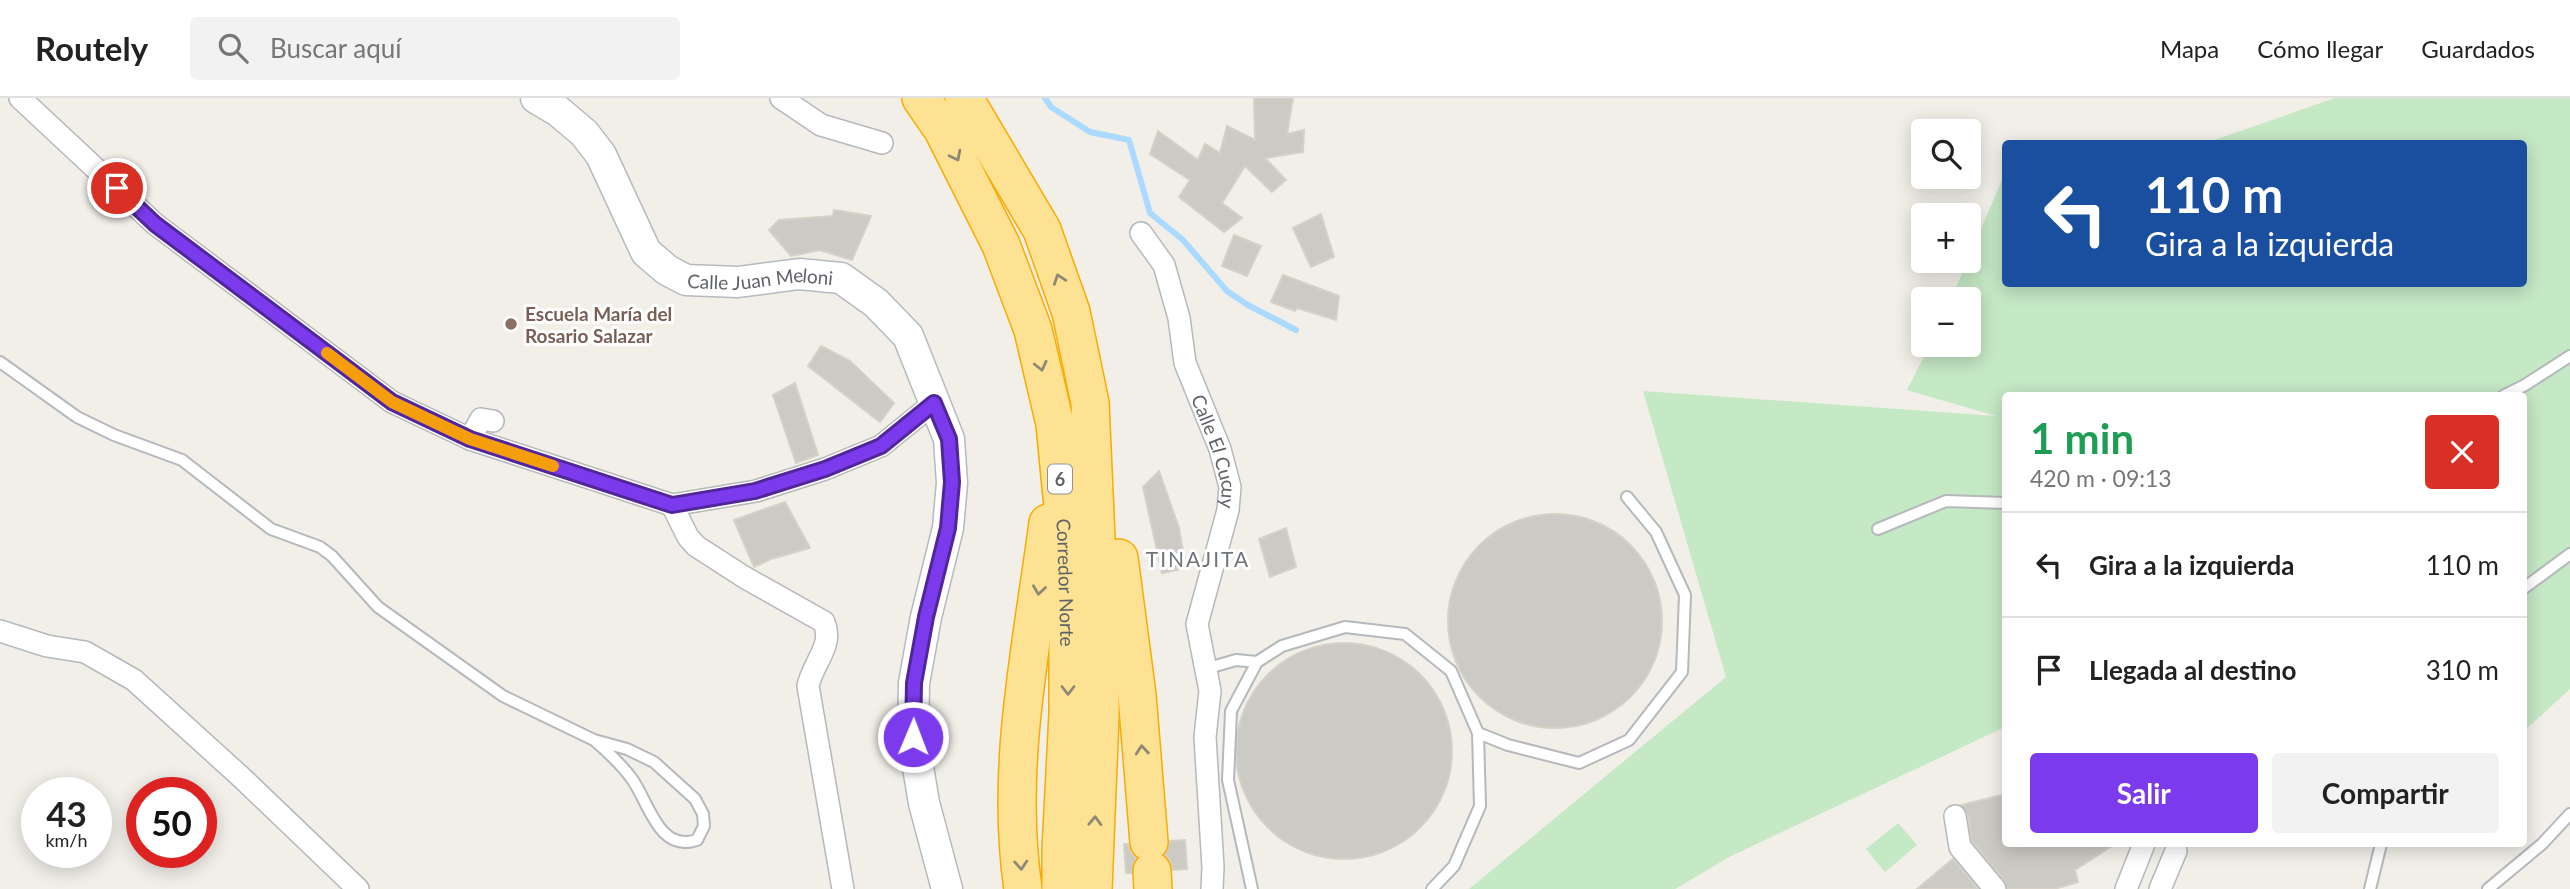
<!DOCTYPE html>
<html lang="es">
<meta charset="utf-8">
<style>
body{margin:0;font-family:Lato,sans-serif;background:#f2f2f2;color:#222;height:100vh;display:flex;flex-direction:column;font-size:26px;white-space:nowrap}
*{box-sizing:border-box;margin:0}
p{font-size:23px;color:#767676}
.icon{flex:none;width:38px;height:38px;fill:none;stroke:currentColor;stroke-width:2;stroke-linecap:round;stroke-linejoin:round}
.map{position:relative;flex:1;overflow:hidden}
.sheet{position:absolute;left:2002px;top:294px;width:525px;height:455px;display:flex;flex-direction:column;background:#fff;border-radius:7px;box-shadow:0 4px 18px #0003}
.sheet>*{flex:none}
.banner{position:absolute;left:2002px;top:42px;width:525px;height:147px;border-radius:7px;box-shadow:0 4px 18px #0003;background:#1a4fa0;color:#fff;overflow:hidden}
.tools{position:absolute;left:1911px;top:21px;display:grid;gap:14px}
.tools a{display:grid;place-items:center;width:70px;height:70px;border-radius:7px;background:#fff;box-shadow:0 4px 18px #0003;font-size:35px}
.speed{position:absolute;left:21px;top:679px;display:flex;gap:14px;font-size:35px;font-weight:700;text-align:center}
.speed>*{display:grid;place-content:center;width:91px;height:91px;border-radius:50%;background:#fff;box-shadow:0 4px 18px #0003;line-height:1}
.speed small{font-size:18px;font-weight:400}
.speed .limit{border:10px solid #d22;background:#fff;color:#111}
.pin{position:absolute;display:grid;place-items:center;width:60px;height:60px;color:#fff;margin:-30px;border:4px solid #fff;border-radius:50%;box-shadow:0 2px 7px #0007}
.me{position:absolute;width:77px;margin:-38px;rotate:1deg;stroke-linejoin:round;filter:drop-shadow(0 0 5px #0008)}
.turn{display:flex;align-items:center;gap:24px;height:147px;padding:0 28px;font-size:32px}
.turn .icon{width:91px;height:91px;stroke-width:2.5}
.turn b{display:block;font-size:49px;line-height:60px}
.round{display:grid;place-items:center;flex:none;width:74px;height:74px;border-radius:7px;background:#f2f2f2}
.head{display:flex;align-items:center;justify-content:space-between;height:119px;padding:0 28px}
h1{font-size:42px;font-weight:700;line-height:52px;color:#1e9e55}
.action{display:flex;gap:14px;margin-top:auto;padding:14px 28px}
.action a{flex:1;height:80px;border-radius:7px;background:#7c3aed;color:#fff;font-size:28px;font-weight:700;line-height:80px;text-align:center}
.action a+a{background:#f2f2f2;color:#222}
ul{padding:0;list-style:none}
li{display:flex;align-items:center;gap:21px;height:105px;padding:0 28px;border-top:2px solid #e0e0e0}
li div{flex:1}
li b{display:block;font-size:26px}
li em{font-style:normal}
header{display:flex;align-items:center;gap:42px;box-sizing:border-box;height:98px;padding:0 35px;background:#fff;border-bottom:2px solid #e0e0e0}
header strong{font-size:33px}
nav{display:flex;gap:38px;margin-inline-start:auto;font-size:24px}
.search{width:490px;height:63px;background:#f2f2f2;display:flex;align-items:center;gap:18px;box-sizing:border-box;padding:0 24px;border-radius:7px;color:#767676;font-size:26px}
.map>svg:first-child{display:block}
.green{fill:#c5e8c5}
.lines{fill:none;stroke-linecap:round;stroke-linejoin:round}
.stream{stroke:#aadaff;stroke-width:6}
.building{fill:#cccac5;stroke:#d6d1c6;stroke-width:2}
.service-casing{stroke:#b5b8bc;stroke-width:14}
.minor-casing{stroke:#b5b8bc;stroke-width:24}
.secondary-casing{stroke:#b6babf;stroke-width:33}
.motorway-casing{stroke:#f9ab00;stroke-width:40}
.service{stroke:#fff;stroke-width:10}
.minor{stroke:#fff;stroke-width:21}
.secondary{stroke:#fff;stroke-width:30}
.motorway{stroke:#fde293;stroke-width:37}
.oneway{stroke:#8e8975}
.route-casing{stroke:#51269a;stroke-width:18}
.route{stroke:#7c3aed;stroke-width:12}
.slow{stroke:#f59e0b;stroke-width:12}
.education-dot{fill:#8d6e63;stroke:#fff;stroke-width:2.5}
.labels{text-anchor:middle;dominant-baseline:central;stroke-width:6;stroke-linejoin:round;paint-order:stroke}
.shield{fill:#fff;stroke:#8f9295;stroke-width:2}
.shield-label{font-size:18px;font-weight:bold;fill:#5f6368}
.street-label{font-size:19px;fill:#5f6368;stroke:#fff}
.education-label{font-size:19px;font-weight:bold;fill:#785e54;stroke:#fff;text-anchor:start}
.neighbourhood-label{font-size:21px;letter-spacing:2px;fill:#70757a;stroke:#fff}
</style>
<header>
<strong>Routely</strong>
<div class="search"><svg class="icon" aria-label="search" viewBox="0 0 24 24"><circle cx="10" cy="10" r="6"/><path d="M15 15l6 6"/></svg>Buscar aquí</div>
<nav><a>Mapa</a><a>Cómo llegar</a><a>Guardados</a></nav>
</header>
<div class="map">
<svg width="2570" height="791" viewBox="0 0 2570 791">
<rect width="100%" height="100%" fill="#f1efe8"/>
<g class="green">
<polygon points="2335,0 2570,0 2570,591 2524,633 2524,298 2006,298 2005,629 1731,758 1675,791 1469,791 1726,579 1643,293 1996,318 1907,292 1930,247 1969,247 1969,201 1951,201 2005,75 2006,186 2524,186 2524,46 2206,45"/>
<polygon points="1898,725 1917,747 1885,774 1866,751"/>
</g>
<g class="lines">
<polyline class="stream" points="1045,0 1051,9 1090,34 1129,42 1150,115 1183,142 1227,193 1246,206 1296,232"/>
</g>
<g class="building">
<polygon points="1254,0 1293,0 1287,36 1304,32 1303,54 1265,60 1286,82 1272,94 1245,68 1222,105 1242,120 1224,134 1179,99 1190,82 1150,56 1158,33 1198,62 1205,46 1220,55 1227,28 1255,42"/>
<polygon points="834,112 871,118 852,162 820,152 791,158 769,132 779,122 833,118"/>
<polygon points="1321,116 1334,159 1311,169 1293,130"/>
<polygon points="1234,137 1261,148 1247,178 1222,168"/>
<polygon points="1283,177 1339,198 1336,222 1297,210 1295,213 1271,204"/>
<polygon points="821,248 850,263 894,305 880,324 808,268"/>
<polygon points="795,285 818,357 796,365 773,297"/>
<polygon points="1159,373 1179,430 1186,470 1162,475 1143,389"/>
<polygon points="785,404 810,450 771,461 754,469 734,422"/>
<circle cx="1555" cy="523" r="107"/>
<polygon points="1286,430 1296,469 1270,479 1259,441"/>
<circle cx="1344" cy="653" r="108"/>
<polygon points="2006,696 2006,746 2115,746 2075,772 2078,784 2054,791 2008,791 2005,783 1972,743 1968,716 1961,707"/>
<polygon points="1185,742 1187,771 1173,772 1170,762 1165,757 1170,743"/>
<polygon points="1124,746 1128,746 1131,755 1136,760 1131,775 1126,775"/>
<polygon points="1953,761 1978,791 1917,791"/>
</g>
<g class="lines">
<defs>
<g id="service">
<path d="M0 264 77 319 114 337 182 362 271 431 320 449 332 458 378 509 503 598 594 642 627 651 654 664 695 701 703 716 704 728 697 742C659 755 649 705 632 681 621 666 608 654 594 642"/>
<polyline points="2503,298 2525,287 2570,258"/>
<polyline points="1878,431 1946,403 2006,405"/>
<polyline points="2524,490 2570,456"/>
<polyline points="1205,571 1236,562 1257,564"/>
<polyline points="1478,635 1508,647 1579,665 1629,642 1682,574 1685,497 1656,434 1627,399"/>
<polyline points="1252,791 1228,682 1231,613 1257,564 1282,548 1345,529 1405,536 1451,573 1478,635 1480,708 1454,768 1432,791"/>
<polyline points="2370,791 2381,746"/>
<polyline points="2488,791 2542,746 2570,716"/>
</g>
<g id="minor">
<polyline points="20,0 155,126 392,304 470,341 672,407 756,393 825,371 881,348 934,305"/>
<polyline points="781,0 821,27 882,45"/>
<path id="s1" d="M1141 135 1164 167 1179 220 1185 265 1220 351 1230 389 1228 412 1197 526 1210 593 1205 639 1213 769 1212 791"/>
<polyline points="470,341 481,321 493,323"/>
<path d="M672 407 688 439 696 448 744 479 824 524C834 548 813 564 808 588L843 791"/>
<polyline points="0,533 47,548 85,554 134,582 241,679 358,791"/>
<polyline points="1955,718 1960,749 1995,791"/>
<polyline points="2126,791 2144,746"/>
<polyline points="2160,791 2176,753"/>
</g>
<g id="secondary">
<path id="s2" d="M536 0 558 13 584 35 601 57 646 154 667 172 686 182 738 184 799 176 841 180 876 205 908 238 949 341 952 385 948 430 926 519 914 585 913 639 924 705 947 791"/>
</g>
<g id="motorway">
<path id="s3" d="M921 0 943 32 1001 147 1033 232 1055 326 1065 430 1068 528V616L1061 752V791"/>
<polyline points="964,0 1042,132 1071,214 1090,305 1100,530 1100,618 1093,791"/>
<polyline points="1119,460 1137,597 1149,744"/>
<polyline points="1152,773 1153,791"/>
<path d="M1023 791C1005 668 1032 547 1048 425"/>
</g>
</defs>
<use href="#service" class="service-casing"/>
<use href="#minor" class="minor-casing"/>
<use href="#secondary" class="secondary-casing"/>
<use href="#motorway" class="motorway-casing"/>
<use href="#service" class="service"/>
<use href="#minor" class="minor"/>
<use href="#secondary" class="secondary"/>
<use href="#motorway" class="motorway"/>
</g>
<defs><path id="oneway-chevron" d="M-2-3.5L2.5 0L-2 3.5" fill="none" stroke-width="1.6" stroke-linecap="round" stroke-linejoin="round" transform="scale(1.75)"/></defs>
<g class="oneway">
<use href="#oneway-chevron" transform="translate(956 58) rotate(63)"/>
<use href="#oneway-chevron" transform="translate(1059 181) rotate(-109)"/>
<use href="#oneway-chevron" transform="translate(1041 268) rotate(77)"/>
<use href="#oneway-chevron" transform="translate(1039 492) rotate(98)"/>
<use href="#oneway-chevron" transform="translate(1068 592) rotate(90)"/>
<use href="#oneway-chevron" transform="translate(1142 652) rotate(-95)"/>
<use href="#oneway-chevron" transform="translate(1095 723) rotate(-88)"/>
<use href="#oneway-chevron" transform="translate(1021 767) rotate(86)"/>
</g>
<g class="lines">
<defs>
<polyline id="route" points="117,90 155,126 392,304 470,341 672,407 755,393 825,371 881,348 934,305 949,341 952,384 948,430 926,519 914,585 913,639"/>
</defs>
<use href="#route" class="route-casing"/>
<use href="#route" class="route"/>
<polyline class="slow" points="327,255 392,304 470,341 553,368"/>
</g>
<circle class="education-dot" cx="511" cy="226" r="7"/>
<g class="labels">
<rect class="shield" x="1048" y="366.5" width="24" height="29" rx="5"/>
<g class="shield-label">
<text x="1060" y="381">6</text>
</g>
<g class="street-label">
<text stroke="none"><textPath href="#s2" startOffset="318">Calle Juan Meloni</textPath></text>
<text stroke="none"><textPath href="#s1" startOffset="234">Calle El Cucuy</textPath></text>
<text stroke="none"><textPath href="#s3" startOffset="514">Corredor Norte</textPath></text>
</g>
<g class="education-label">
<text x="525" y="215">Escuela María del<tspan x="525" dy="22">Rosario Salazar</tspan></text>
</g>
<g class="neighbourhood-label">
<text x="1198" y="460">TINAJITA</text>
</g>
</g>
</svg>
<div class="tools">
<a><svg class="icon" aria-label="search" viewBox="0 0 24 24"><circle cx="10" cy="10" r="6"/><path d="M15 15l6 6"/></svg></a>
<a>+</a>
<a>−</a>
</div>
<div class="speed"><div>43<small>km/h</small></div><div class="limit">50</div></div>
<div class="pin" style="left:117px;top:90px;background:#d93025"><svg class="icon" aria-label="arrive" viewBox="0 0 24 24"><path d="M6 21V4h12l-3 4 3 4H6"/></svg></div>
<svg class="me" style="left:913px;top:639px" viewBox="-20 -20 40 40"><circle r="17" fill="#7c3aed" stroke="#fff" stroke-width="3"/><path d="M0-11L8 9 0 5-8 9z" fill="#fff"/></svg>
<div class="banner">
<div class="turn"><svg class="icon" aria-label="left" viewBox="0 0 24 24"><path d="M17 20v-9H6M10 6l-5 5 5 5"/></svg><div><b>110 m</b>Gira a la izquierda</div></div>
</div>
<section class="sheet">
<div class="head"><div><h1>1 min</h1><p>420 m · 09:13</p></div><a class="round" style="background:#d93025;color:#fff"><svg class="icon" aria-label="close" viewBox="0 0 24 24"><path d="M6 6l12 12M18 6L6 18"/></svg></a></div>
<ul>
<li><svg class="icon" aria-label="left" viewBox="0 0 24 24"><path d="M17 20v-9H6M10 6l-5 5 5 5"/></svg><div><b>Gira a la izquierda</b></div><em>110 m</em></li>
<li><svg class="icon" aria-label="arrive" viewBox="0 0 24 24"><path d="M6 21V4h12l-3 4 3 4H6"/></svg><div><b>Llegada al destino</b></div><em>310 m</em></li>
</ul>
<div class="action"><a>Salir</a><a>Compartir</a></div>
</section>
</div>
